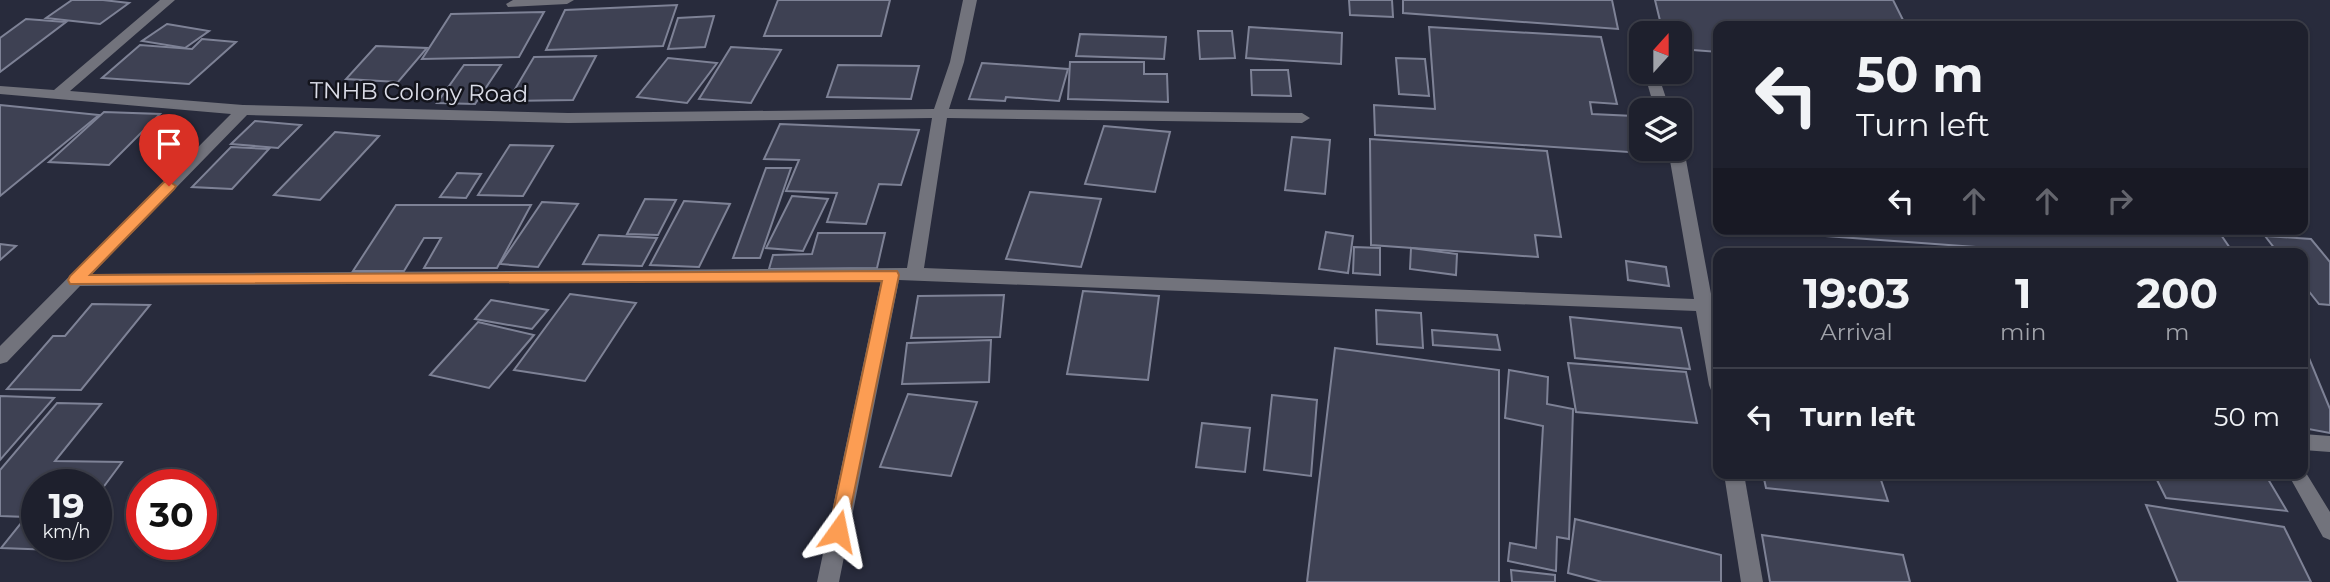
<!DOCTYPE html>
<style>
body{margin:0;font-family:Montserrat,sans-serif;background:#2b2d39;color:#f1f3f6;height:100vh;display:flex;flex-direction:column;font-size:26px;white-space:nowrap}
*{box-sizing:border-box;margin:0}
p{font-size:23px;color:#a1a3aa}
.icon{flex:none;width:38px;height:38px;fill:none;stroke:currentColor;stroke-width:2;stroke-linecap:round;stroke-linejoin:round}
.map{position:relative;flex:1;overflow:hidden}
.sheet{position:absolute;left:1713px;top:248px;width:595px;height:231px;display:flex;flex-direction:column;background:#1e202d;border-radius:14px;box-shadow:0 2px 5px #0004,0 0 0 2px #3c3e49}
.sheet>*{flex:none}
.banner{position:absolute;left:1713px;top:21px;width:595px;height:214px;border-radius:14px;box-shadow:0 2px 5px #0004,0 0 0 2px #3c3e49;background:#1e202d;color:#f1f3f6;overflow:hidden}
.needle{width:46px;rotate:21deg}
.tools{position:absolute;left:1629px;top:21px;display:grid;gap:14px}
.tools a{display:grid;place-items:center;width:63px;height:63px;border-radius:14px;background:#1e202d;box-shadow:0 2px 5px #0004,0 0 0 2px #3c3e49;font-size:35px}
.speed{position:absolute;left:21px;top:469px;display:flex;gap:14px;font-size:35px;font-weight:700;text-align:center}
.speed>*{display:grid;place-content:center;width:91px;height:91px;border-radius:50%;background:#1e202d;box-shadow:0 2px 5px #0004,0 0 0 2px #3c3e49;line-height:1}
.speed small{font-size:18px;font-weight:400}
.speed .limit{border:10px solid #d22;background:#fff;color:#111}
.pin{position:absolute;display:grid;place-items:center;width:60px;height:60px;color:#fff;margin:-72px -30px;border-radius:50% 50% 50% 0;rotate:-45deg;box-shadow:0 0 7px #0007}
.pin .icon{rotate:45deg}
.me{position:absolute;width:77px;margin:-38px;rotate:12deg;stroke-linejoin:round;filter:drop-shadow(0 0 5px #0008)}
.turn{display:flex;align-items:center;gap:24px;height:147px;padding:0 28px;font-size:32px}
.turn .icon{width:91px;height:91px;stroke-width:2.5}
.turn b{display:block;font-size:49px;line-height:60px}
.lanes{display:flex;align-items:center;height:66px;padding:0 28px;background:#0003;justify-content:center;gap:35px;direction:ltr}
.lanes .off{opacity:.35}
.eta{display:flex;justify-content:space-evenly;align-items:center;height:119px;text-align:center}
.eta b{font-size:42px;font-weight:700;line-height:49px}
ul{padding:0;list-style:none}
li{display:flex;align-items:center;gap:21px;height:98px;padding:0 28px;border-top:2px solid #3c3e49}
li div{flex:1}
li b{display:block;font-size:26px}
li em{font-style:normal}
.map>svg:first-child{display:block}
.building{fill:#3e4153;stroke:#7e8296;stroke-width:2}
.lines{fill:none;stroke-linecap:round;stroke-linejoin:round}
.minor{fill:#72737c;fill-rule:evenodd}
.route{fill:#fc9d53;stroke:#a46636;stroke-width:2}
.labels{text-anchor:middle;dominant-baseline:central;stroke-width:5;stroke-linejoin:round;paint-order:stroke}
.street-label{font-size:23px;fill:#dbdde8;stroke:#13141c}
</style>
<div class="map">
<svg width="2330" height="582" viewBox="0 0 2330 582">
<rect width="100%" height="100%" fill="#282b3c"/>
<g class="building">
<polygon points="72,0 103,0 129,3 100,24 46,18"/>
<polygon points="778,0 890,0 881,36 764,36"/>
<polygon points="1349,0 1392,0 1393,17 1350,15"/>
<polygon points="1403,0 1612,0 1618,29 1403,13"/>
<polygon points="1655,0 1893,0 1906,26 1718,26 1718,52 1680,49 1680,33 1663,33"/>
<polygon points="677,5 663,46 546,50 565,10"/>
<polygon points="544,12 519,57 422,59 451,14"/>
<polygon points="714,16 705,47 668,49 678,18"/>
<polygon points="26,19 66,22 0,72 0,38"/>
<polygon points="167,24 209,31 185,48 142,41"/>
<polygon points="1249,27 1342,33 1341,64 1246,58"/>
<polygon points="1429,27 1601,37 1617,104 1590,102 1592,114 1634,116 1643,153 1375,135 1374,105 1435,109"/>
<polygon points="1198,31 1232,31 1235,58 1200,59"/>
<polygon points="1080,34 1166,37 1164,59 1076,56"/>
<polygon points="202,39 236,42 189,84 102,78 140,45 192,49"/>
<polygon points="376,46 427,48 398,82 346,79"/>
<polygon points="731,47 781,50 751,103 699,99"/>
<polygon points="596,56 573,100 508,101 534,57"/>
<polygon points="668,58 717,63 687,103 637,97"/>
<polygon points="1396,58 1425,59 1429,96 1399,94"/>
<polygon points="1070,62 1144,62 1144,74 1167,74 1168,102 1068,99"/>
<polygon points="982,63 1068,69 1059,101 1006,97 1005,101 969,99"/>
<polygon points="464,65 501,65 475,104 437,103"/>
<polygon points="838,65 919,66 911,99 827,97"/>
<polygon points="1251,70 1288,70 1291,96 1252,95"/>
<polygon points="0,105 99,115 0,196"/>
<polygon points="104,112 160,114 109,165 49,162"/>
<polygon points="255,121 301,125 278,148 231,144"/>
<polygon points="780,124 919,130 901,185 879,184 866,224 827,222 837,193 786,191 799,160 764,159"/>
<polygon points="1104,126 1170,132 1155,192 1085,184"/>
<polygon points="335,132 379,136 320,200 274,195"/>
<polygon points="1292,137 1330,140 1325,194 1285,190"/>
<polygon points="1370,139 1547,151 1561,237 1535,235 1538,257 1371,245"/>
<polygon points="510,145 553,146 523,196 478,195"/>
<polygon points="231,147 269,149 232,189 192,187"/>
<polygon points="766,168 791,168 760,258 733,258"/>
<polygon points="457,173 481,174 466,198 440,197"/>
<polygon points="1030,192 1101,199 1081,267 1006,259"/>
<polygon points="792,196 828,199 803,251 766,248"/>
<polygon points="645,199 676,200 658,235 627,234"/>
<polygon points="684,201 730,204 699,267 650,265"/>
<polygon points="542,202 578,204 538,267 500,264"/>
<polygon points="396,205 531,205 497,268 424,268 441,238 424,238 404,271 353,271"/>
<polygon points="1824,229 2217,229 2234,254 2071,254 1826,236"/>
<polygon points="1326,232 1353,236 1348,273 1319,269"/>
<polygon points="818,233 885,233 877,268 769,269 773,255 812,254"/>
<polygon points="599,235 657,238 642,266 583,264"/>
<polygon points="2265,236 2311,239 2330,262 2330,305 2319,304 2303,284 2303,254 2279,254"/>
<polygon points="0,244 16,246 0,260"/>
<polygon points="1354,247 1380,248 1380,275 1353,273"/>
<polygon points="1411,248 1457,254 1456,275 1410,269"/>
<polygon points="1626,261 1666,267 1669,286 1628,280"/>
<polygon points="1083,291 1159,296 1148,380 1067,374"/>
<polygon points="570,294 636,303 585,381 514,370"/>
<polygon points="1004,295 1000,337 911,338 918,296"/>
<polygon points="491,300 548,310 532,329 475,319"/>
<polygon points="92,304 150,305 81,390 7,389 53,336 65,336"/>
<polygon points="1376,310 1421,313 1423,348 1377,344"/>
<polygon points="1570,317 1681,328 1690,369 1575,358"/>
<polygon points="478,322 534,335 489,388 430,375"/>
<polygon points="1432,330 1497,335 1500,350 1433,345"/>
<polygon points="991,340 989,382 902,384 907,343"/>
<polygon points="1335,348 1499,370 1499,582 1307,582"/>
<polygon points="2303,356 2309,358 2330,409 2330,433 2303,428"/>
<polygon points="1568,363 1686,372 1697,423 1576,412"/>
<polygon points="1509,370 1548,377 1547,404 1573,409 1569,539 1557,537 1556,571 1508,561 1510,543 1536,548 1543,426 1505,418"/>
<polygon points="908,394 977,402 951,476 880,467"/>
<polygon points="1272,395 1317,400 1311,476 1264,470"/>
<polygon points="0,396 54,398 0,460"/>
<polygon points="57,403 101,404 55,461 122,462 96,497 96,485 37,485 37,544 60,544 55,550 1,548 26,517 0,516 0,470"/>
<polygon points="1202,423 1250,428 1245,472 1196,467"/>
<polygon points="1763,474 1879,474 1888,501 1766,488"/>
<polygon points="2154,474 2265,474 2287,511 2166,498"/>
<polygon points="2146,505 2284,527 2311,582 2178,582"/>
<polygon points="1575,519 1721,555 1721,582 1602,582 1568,573"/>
<polygon points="1762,535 1903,555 1910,582 1770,582"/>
<polygon points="1511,570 1555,575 1555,582 1512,582"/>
</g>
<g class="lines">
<g class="minor">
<path d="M160 0H175L70 91 243 105 568 113 934 109 950 62 963 0H977L964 62 949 109 1302 113 1310 118 1302 123 947 118 924 268 1694 299 1668 149H1680V145L1684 149 1712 299 1718 300V312H1714L1718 337V392L1711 390 1709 385 1696 311 899 280 839 582H817L881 280 80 286 7 362 0 364V346L231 114 0 94V86L54 90ZM247 115 568 123 932 118 907 268 92 274Z"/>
<polygon points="513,0 574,0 567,4 508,7 506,4"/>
<polygon points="1655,82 1662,86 1670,110 1655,110 1648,86"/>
<polygon points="2303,434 2330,436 2330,452 2303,450"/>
<polygon points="2303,468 2330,512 2330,540 2323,537 2288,474 2303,474"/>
<polygon points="1724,474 1744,474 1763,582 1741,582"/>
</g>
</g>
<polygon class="route" points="169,181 176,186 174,189 90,275 897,271 899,275 845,536 838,539 832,536 829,531 882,281 70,284 68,280 70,276 164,182"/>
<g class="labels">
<g class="street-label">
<text transform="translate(419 92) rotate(1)">TNHB Colony Road</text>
</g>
</g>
</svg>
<div class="tools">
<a><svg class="needle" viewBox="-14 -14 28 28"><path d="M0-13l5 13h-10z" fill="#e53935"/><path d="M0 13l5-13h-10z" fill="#a1a3aa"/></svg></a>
<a><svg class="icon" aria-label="layers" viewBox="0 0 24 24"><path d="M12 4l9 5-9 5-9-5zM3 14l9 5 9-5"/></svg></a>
</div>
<div class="speed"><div>19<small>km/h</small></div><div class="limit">30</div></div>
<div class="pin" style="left:169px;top:186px;background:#d93025"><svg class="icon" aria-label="arrive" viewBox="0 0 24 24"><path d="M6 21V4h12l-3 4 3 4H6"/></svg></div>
<svg class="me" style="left:838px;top:531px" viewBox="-20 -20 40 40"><path d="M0-17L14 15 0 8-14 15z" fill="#fc9d53" stroke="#fff" stroke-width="4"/></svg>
<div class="banner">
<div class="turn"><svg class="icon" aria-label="left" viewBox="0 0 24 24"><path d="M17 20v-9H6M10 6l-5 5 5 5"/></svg><div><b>50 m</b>Turn left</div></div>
<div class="lanes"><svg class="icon" aria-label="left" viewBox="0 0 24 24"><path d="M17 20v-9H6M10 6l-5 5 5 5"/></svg><svg class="icon off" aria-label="ahead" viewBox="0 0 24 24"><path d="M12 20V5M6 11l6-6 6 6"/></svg><svg class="icon off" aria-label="ahead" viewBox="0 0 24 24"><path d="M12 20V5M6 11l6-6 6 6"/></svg><svg class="icon off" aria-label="right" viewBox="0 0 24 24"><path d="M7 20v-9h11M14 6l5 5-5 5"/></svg></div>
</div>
<section class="sheet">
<div class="eta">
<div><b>19:03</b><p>Arrival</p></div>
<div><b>1</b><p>min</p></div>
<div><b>200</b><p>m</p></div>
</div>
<ul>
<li><svg class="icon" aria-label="left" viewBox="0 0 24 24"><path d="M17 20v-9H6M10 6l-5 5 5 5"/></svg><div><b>Turn left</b></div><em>50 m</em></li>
</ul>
</section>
</div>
